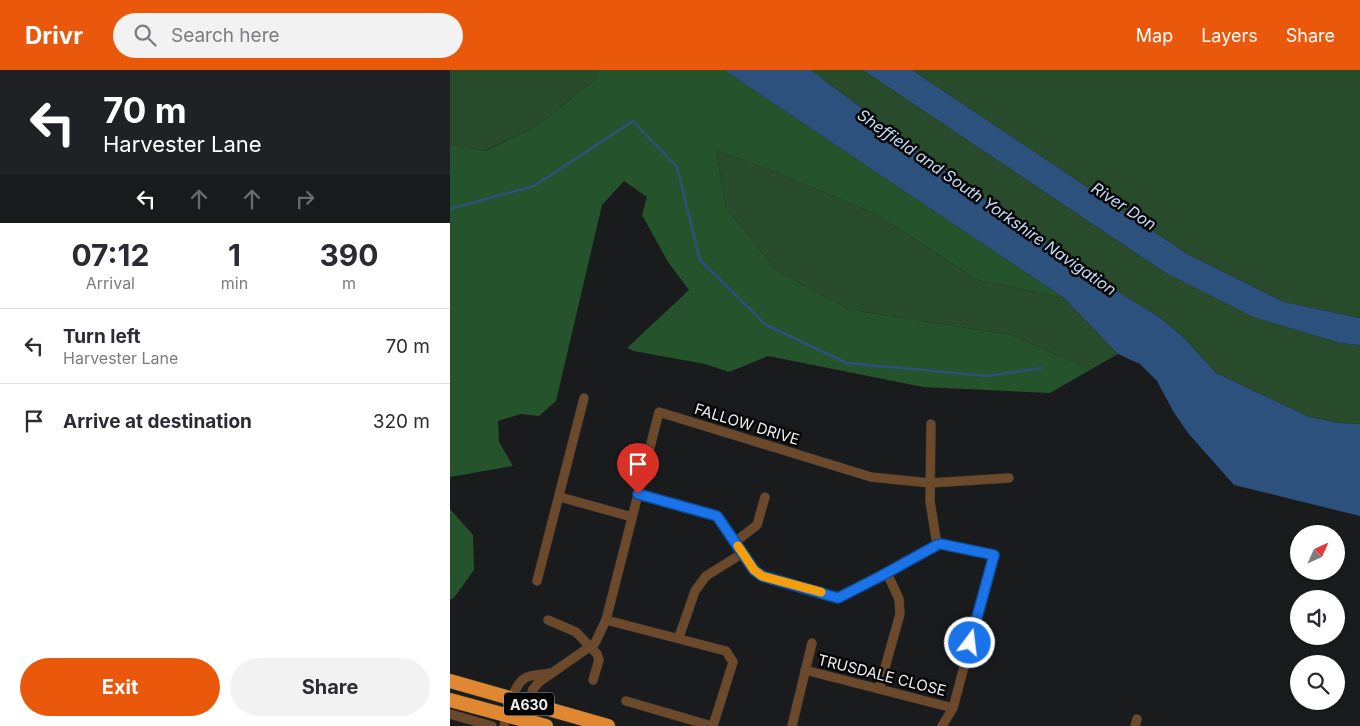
<!DOCTYPE html>
<style>
body{margin:0;font-family:Inter,sans-serif;background:#f2f2f3;color:#2b2b33;height:100vh;display:flex;flex-direction:column;font-size:19px;white-space:nowrap}
*{box-sizing:border-box;margin:0}
p{font-size:16px;color:#7c7c81}
.icon{flex:none;width:28px;height:28px;fill:none;stroke:currentColor;stroke-width:2;stroke-linecap:round;stroke-linejoin:round}
.map{position:relative;flex:1;overflow:hidden}
.drawer{display:flex;flex-direction:column;background:#fff;width:450px}
.drawer>*{flex:none}
.guide{background:#202124;color:#fff;overflow:hidden}
.needle{width:32px;rotate:45deg}
.fabs{position:absolute;left:840px;top:455px;display:grid;gap:10px}
.fabs a{display:grid;place-items:center;width:55px;height:55px;border-radius:50%;background:#fff;box-shadow:0 1px 4px #0004;font-size:25px}
.pin{position:absolute;display:grid;place-items:center;width:42px;height:42px;color:#fff;margin:-51px -21px;border-radius:50% 50% 50% 0;rotate:-45deg;box-shadow:0 0 5px #0007}
.pin .icon{rotate:45deg}
.me{position:absolute;width:55px;margin:-28px;rotate:15deg;stroke-linejoin:round;filter:drop-shadow(0 0 4px #0008)}
.turn{display:flex;align-items:center;gap:18px;height:105px;padding:0 20px;font-size:22px}
.turn .icon{width:65px;height:65px;stroke-width:2.5}
.turn b{display:block;font-size:35px;line-height:42px}
.lanes{display:flex;align-items:center;height:48px;padding:0 20px;background:#0003;justify-content:center;gap:25px;direction:ltr}
.lanes .off{opacity:.35}
.eta{display:flex;justify-content:space-evenly;align-items:center;height:85px;text-align:center}
.eta b{font-size:30px;font-weight:700;line-height:35px}
.primary-button{display:flex;gap:10px;margin-top:auto;padding:10px 20px}
.primary-button a{flex:1;height:58px;border-radius:30px;background:#ea580c;color:#fff;font-size:20px;font-weight:700;line-height:58px;text-align:center}
.primary-button a+a{background:#f2f2f3;color:#2b2b33}
ul{padding:0;list-style:none}
li{display:flex;align-items:center;gap:15px;height:75px;padding:0 20px;border-top:1px solid #e1e1e2}
li div{flex:1}
li b{display:block;font-size:19px}
li em{font-style:normal}
header{display:flex;align-items:center;gap:30px;box-sizing:border-box;height:70px;padding:0 25px;background:#ea580c;color:#fff}
header strong{font-size:24px}
nav{display:flex;gap:28px;margin-inline-start:auto;font-size:18px}
.search{width:350px;height:45px;background:#f2f2f3;display:flex;align-items:center;gap:12px;box-sizing:border-box;padding:0 18px;border-radius:28px;color:#7c7c81;font-size:19px}
main{display:flex;flex:1;min-height:0}
.map>svg:first-child{display:block}
.green{fill:#274b2b}
.forest{fill:#25542c}
.water{fill:#2d517d}
.lines{fill:none;stroke-linecap:round;stroke-linejoin:round}
.stream{stroke:#2d517d;stroke-width:2.5}
.minor-casing{stroke:#333536;stroke-width:10}
.highway-casing{stroke:#333536;stroke-width:15}
.minor{stroke:#6c492b;stroke-width:9}
.highway{stroke:#df8731;stroke-width:14}
.route-casing{stroke:#114b97;stroke-width:12}
.route{stroke:#1a73e8;stroke-width:9}
.slow{stroke:#f59e0b;stroke-width:9}
.labels{text-anchor:middle;dominant-baseline:central;stroke-width:5;stroke-linejoin:round;paint-order:stroke}
.shield{fill:#060607;stroke:#a9aaab;stroke-width:1}
.shield-label{font-size:14px;font-weight:bold;fill:#eff0f1}
.street-label{font-size:15px;fill:#eff0f1;stroke:#060607}
.water-label{font-size:16px;font-style:italic;fill:#c5dbf7;stroke:#060607}
</style>
<header>
<strong>Drivr</strong>
<div class="search"><svg class="icon" aria-label="search" viewBox="0 0 24 24"><circle cx="10" cy="10" r="6"/><path d="M15 15l6 6"/></svg>Search here</div>
<nav><a>Map</a><a>Layers</a><a>Share</a></nav>
</header>
<main>
<section class="drawer">
<div class="guide">
<div class="turn"><svg class="icon" aria-label="left" viewBox="0 0 24 24"><path d="M17 20v-9H6M10 6l-5 5 5 5"/></svg><div><b>70 m</b>Harvester Lane</div></div>
<div class="lanes"><svg class="icon" aria-label="left" viewBox="0 0 24 24"><path d="M17 20v-9H6M10 6l-5 5 5 5"/></svg><svg class="icon off" aria-label="ahead" viewBox="0 0 24 24"><path d="M12 20V5M6 11l6-6 6 6"/></svg><svg class="icon off" aria-label="ahead" viewBox="0 0 24 24"><path d="M12 20V5M6 11l6-6 6 6"/></svg><svg class="icon off" aria-label="right" viewBox="0 0 24 24"><path d="M7 20v-9h11M14 6l5 5-5 5"/></svg></div>
</div>
<div class="eta">
<div><b>07:12</b><p>Arrival</p></div>
<div><b>1</b><p>min</p></div>
<div><b>390</b><p>m</p></div>
</div>
<ul>
<li><svg class="icon" aria-label="left" viewBox="0 0 24 24"><path d="M17 20v-9H6M10 6l-5 5 5 5"/></svg><div><b>Turn left</b><p>Harvester Lane</p></div><em>70 m</em></li>
<li><svg class="icon" aria-label="arrive" viewBox="0 0 24 24"><path d="M6 21V4h12l-3 4 3 4H6"/></svg><div><b>Arrive at destination</b></div><em>320 m</em></li>
</ul>
<div class="primary-button"><a>Exit</a><a>Share</a></div>
</section>
<div class="map">
<svg width="910" height="656" viewBox="0 0 910 656">
<rect width="100%" height="100%" fill="#191b1d"/>
<g class="green">
<polygon points="0,0 148,0 144,10 90,54 35,81 0,74"/>
<polygon points="361,0 413,0 714,202 803,247 890,273 910,275 910,354 890,353 859,347 766,303 733,267 708,246 670,223 503,107"/>
<polygon points="462,0 910,0 910,248 834,232 737,184"/>
<polygon points="266,80 328,103 426,144 528,210 614,228 668,284 640,300 562,265 401,240 327,201 276,138"/>
</g>
<g class="forest">
<polygon points="148,0 274,0 614,228 528,210 426,144 328,103 266,80 276,138 327,201 401,240 562,265 640,300 600,323 473,317 318,286 279,302 255,294 184,281 177,278 239,220 218,192 192,145 197,127 174,111 152,135 106,331 89,346 71,344 48,351 49,372 63,396 0,407 0,74 36,81 90,54 144,10"/>
<polygon points="0,439 23,465 24,500 3,529 0,529"/>
</g>
<g class="water">
<polygon points="274,0 361,0 503,107 670,223 708,246 733,267 766,303 859,347 890,353 910,354 910,446 784,415 738,363 723,341 707,311 690,294 668,284 614,228"/>
<polygon points="413,0 462,0 737,184 834,232 910,248 910,275 890,273 803,247 714,202"/>
</g>
<g class="lines">
<polyline class="stream" points="0,139 84,116 183,51 227,97 250,190 316,255 397,293 538,306 592,298"/>
<defs>
<g id="minor">
<polyline points="481,354 480,431 487,475"/>
<polyline points="188,424 267,446 304,500 312,506 388,527 431,506 487,475 491,474 544,485 503,638 492,656"/>
<polyline points="110,427 182,447"/>
<polyline points="285,472 307,455 315,427"/>
<polyline points="87,511 134,328"/>
<polyline points="98,550 126,562 147,584 149,590 143,610"/>
<polyline points="156,550 276,581 283,592 263,656"/>
<polyline points="229,567 245,521 256,506 293,483"/>
<polyline points="355,600 503,638"/>
<polyline points="429,619 450,544 449,529 437,503"/>
<polyline points="176,631 262,656"/>
<polyline points="0,644 42,656"/>
<polyline points="57,645 79,633 83,619 89,612 145,573 156,550 209,342 421,407 480,413 559,408"/>
<path d="M54 656C56 644 64 614 75 608 81 604 92 605 99 603"/>
<polyline points="342,656 362,573"/>
<polyline points="685,656 687,649"/>
</g>
<g id="highway">
<polyline points="0,611 158,656"/>
<polyline points="0,630 96,656"/>
</g>
</defs>
<use href="#minor" class="minor-casing"/>
<use href="#highway" class="highway-casing"/>
<use href="#minor" class="minor"/>
<use href="#highway" class="highway"/>
</g>
<g class="lines">
<defs>
<polyline id="route" points="188,424 267,446 304,500 312,506 388,528 431,506 487,475 491,474 544,485 520,573"/>
</defs>
<use href="#route" class="route-casing"/>
<use href="#route" class="route"/>
<polyline class="slow" points="288,476 304,500 312,506 371,522"/>
</g>
<g class="labels">
<rect class="shield" x="54" y="622.5" width="50" height="23" rx="4"/>
<g class="shield-label">
<text x="79" y="634">A630</text>
</g>
<g class="street-label">
<text transform="translate(297 354) rotate(17)">FALLOW DRIVE</text>
<text transform="translate(432 605) rotate(14)">TRUSDALE CLOSE</text>
</g>
<g class="water-label">
<text transform="translate(537 132) rotate(35)">Sheffield and South Yorkshire Navigation</text>
<text transform="translate(674 136) rotate(33)">River Don</text>
</g>
</g>
</svg>
<div class="fabs">
<a><svg class="needle" viewBox="-14 -14 28 28"><path d="M0-13l5 13h-10z" fill="#e53935"/><path d="M0 13l5-13h-10z" fill="#7c7c81"/></svg></a>
<a><svg class="icon" aria-label="sound" viewBox="0 0 24 24"><path d="M4 9h4l5-4v14l-5-4H4zM17 9q2 3 0 6"/></svg></a>
<a><svg class="icon" aria-label="search" viewBox="0 0 24 24"><circle cx="10" cy="10" r="6"/><path d="M15 15l6 6"/></svg></a>
</div>
<div class="pin" style="left:188px;top:424px;background:#d93025"><svg class="icon" aria-label="arrive" viewBox="0 0 24 24"><path d="M6 21V4h12l-3 4 3 4H6"/></svg></div>
<svg class="me" style="left:520px;top:573px" viewBox="-20 -20 40 40"><circle r="17" fill="#1a73e8" stroke="#fff" stroke-width="3"/><path d="M0-11L8 9 0 5-8 9z" fill="#fff"/></svg>
</div>
</main>
